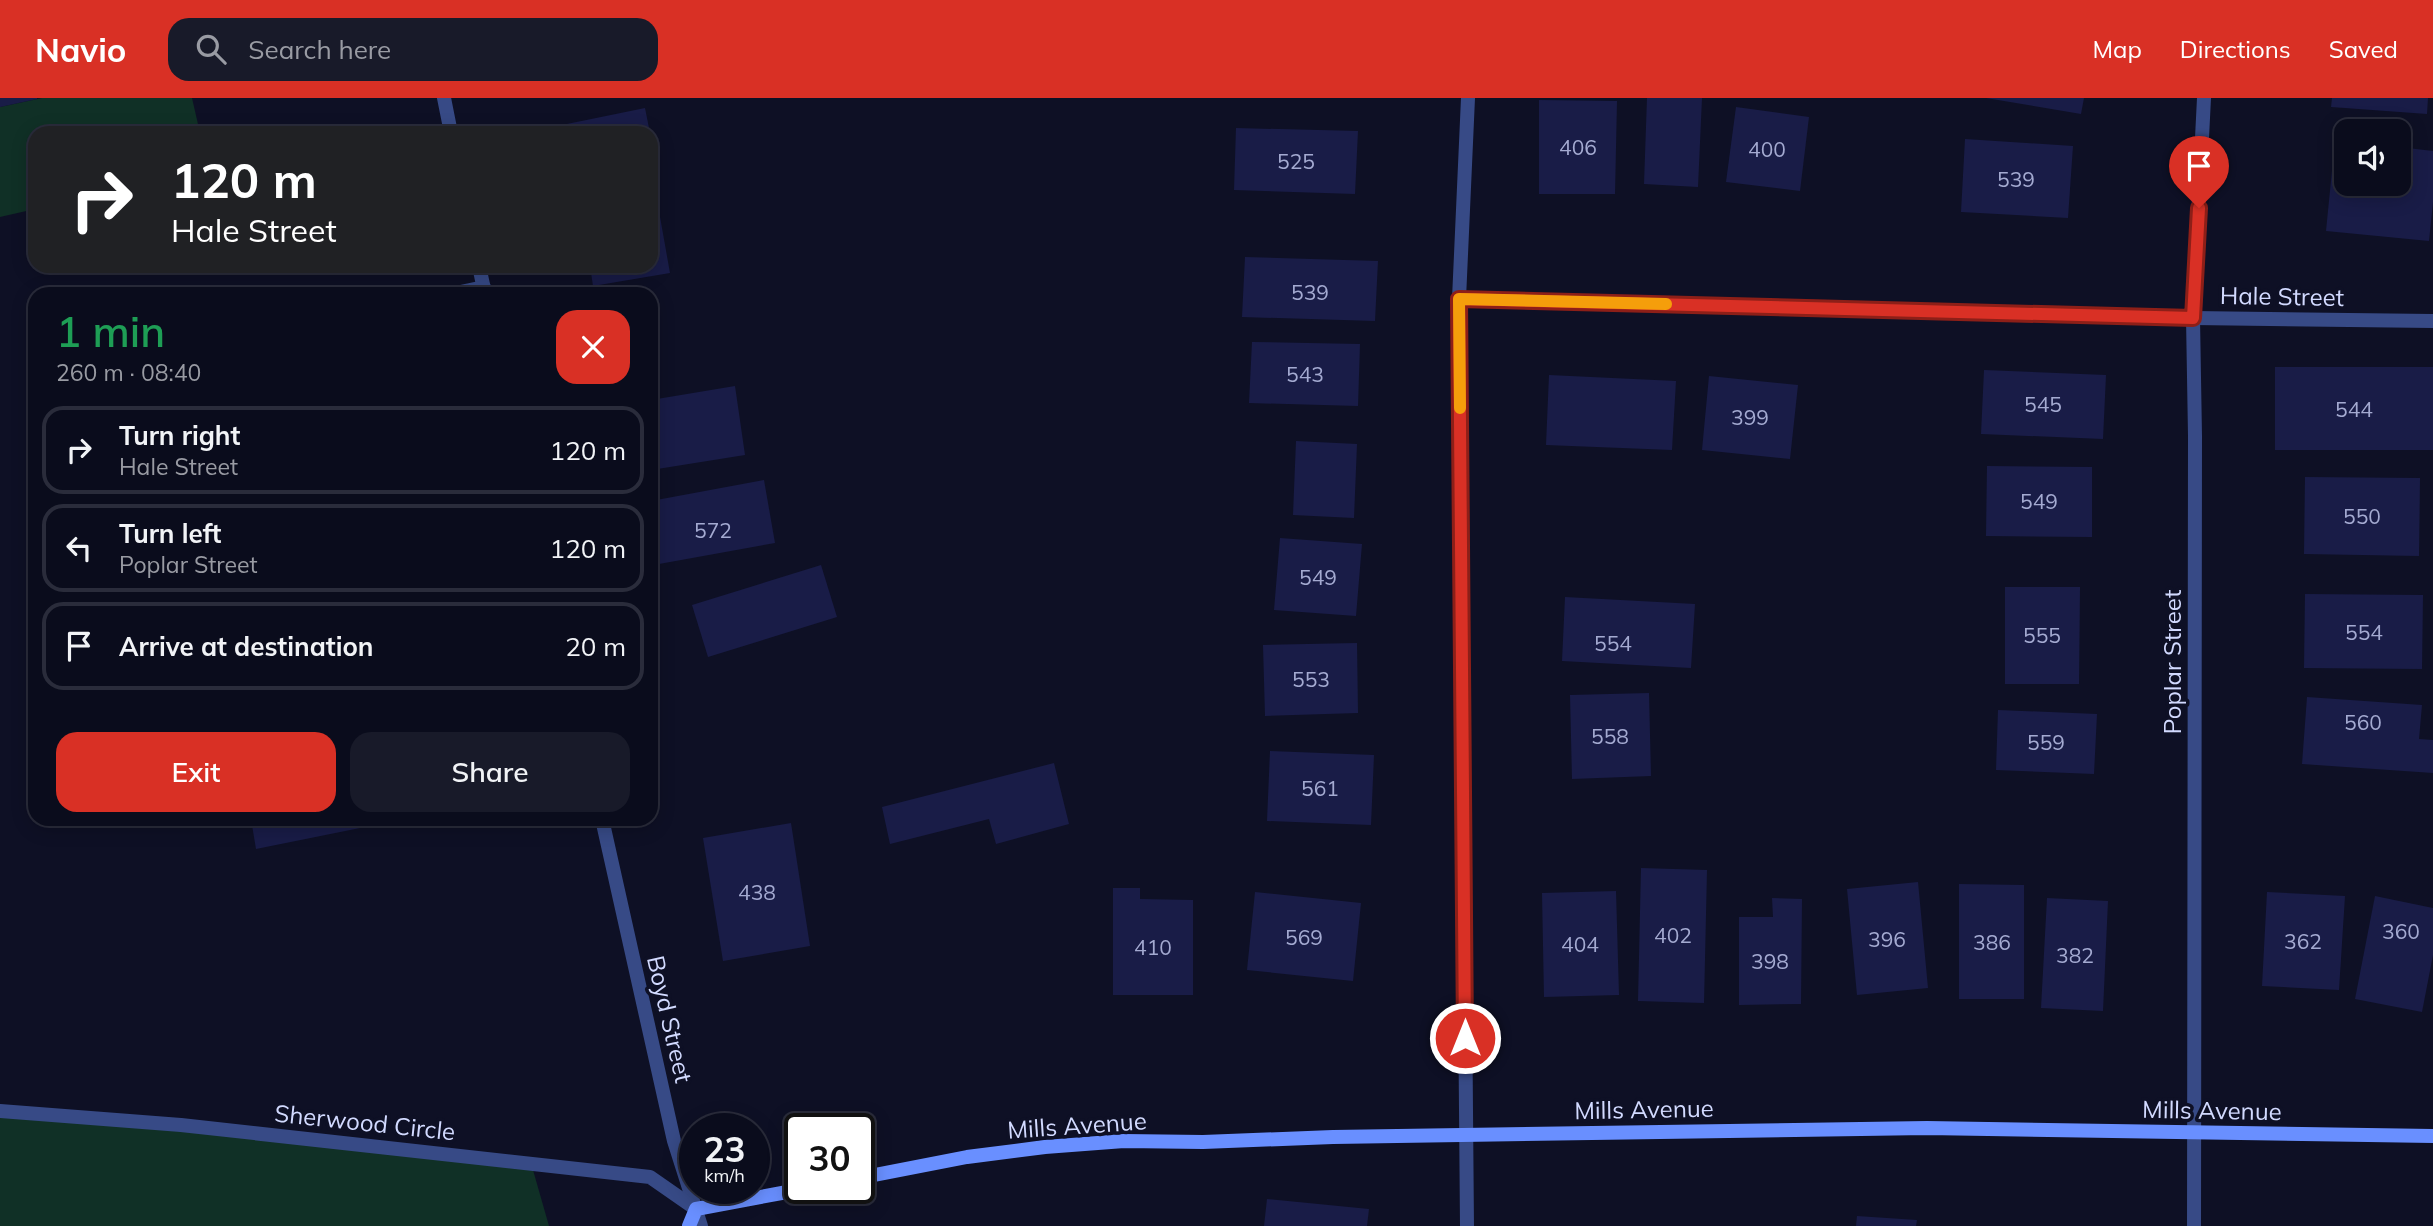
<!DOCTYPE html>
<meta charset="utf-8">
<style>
body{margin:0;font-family:Mulish,sans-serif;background:#181a29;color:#f1f3f6;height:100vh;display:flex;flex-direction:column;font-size:26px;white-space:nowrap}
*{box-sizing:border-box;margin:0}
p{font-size:23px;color:#999ba3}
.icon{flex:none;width:38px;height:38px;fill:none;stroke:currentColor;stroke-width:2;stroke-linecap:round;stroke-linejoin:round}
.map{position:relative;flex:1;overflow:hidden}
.drawer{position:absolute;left:28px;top:189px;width:630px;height:539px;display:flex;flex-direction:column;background:#0a0c1c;border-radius:21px;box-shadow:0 4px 18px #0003,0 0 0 2px #2a2c3b}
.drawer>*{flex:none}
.banner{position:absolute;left:28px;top:28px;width:630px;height:147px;border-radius:21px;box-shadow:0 4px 18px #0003,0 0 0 2px #2a2c3b;background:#202124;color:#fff;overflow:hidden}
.fabs{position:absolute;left:2334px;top:21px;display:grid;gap:14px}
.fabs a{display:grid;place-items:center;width:77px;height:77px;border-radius:14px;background:#0a0c1c;box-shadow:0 4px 18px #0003,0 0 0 2px #2a2c3b;font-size:35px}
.speed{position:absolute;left:679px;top:1015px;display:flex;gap:14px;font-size:35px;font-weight:700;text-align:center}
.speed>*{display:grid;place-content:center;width:91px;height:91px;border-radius:50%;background:#0a0c1c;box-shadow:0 4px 18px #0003,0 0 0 2px #2a2c3b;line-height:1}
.speed small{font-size:18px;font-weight:400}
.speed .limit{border:4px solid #111;border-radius:10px;background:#fff;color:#111}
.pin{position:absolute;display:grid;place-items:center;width:60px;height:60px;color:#fff;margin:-72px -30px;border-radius:50% 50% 50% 0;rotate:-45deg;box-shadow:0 0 7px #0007}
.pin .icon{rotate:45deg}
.me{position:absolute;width:77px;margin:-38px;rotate:0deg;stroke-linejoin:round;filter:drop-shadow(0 0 5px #0008)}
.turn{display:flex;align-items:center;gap:24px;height:147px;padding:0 28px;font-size:32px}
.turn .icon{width:91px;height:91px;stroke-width:2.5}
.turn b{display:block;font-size:49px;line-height:60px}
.round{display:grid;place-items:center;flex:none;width:74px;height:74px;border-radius:21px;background:#181a29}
.headline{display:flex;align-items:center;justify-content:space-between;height:119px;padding:0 28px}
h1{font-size:42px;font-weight:600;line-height:52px;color:#1e9e55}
.cta{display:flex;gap:14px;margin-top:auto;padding:14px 28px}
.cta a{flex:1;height:80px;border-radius:21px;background:#d93025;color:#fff;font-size:28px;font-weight:600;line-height:80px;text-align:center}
.cta a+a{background:#181a29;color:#f1f3f6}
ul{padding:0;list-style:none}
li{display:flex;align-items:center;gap:21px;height:88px;margin:0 14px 10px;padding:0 14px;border:4px solid #2a2c3b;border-radius:21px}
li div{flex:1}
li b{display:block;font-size:26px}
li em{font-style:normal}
header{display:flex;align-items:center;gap:42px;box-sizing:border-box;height:98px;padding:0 35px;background:#d93025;color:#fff}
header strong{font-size:33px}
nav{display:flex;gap:38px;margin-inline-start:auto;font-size:24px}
.search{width:490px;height:63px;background:#181a29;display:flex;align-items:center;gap:18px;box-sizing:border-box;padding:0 24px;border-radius:21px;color:#999ba3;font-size:26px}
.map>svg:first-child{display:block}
.green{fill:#103026}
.building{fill:#191c47}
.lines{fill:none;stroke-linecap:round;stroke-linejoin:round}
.street{stroke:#374a86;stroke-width:14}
.secondary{stroke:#698fff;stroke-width:14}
.route-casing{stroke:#8d1f18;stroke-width:18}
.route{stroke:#d93025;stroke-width:12}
.slow{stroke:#f59e0b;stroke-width:12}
.labels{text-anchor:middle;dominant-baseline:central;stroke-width:7;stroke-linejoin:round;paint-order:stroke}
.number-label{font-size:21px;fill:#a4aad1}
.street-label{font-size:24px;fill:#d2daff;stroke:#0e1025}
</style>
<header>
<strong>Navio</strong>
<div class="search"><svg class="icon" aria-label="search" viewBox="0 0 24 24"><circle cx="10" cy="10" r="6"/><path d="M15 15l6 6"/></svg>Search here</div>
<nav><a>Map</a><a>Directions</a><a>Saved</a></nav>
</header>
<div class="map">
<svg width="2433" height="1128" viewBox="0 0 2433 1128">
<rect width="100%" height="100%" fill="#0e1025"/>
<g class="green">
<polygon points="42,0 192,0 200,35 35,35 35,111 0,119 0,9"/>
<polygon points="0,1013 531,1065 549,1128 0,1128"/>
</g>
<g class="building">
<polygon points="0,0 37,0 37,1 0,9"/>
<polygon points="1647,0 1702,0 1698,89 1644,86"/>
<polygon points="1986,0 2084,0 2081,16"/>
<polygon points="2332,0 2428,0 2427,16 2331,9"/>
<polygon points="1539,2 1617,3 1615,96 1539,96"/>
<polygon points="1736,9 1809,19 1800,93 1726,84"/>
<polygon points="645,10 650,35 563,35 562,27"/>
<polygon points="1236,30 1358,33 1355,96 1234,92"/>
<polygon points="1965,41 2073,48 2068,120 1961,114"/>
<polygon points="2335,42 2347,44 2347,86 2399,86 2399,49 2433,53 2433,104 2429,143 2326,133"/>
<polygon points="651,44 657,69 651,70"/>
<polygon points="657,102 670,175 593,188 590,168 651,168 651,103"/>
<polygon points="1245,159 1378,163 1375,223 1242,219"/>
<polygon points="1252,244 1360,246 1358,308 1249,305"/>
<rect x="2275" y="269" width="158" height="83"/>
<polygon points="1984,272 2106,277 2103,341 1981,336"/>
<polygon points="1549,277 1676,283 1672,352 1546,347"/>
<polygon points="1709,278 1798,287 1790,361 1702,352"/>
<polygon points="735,288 745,357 651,372 651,302"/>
<polygon points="1296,343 1357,346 1354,420 1293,417"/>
<polygon points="1987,368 2092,369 2092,439 1986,438"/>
<polygon points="2305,379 2420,380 2419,458 2304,456"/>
<polygon points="764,382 775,445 659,466 651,420 651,403"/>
<polygon points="1280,440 1362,446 1356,518 1274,512"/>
<polygon points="821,467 837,519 708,559 692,507"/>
<polygon points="2005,489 2080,489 2079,586 2005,586"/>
<polygon points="2305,496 2423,497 2422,571 2304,570"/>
<polygon points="1565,499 1695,506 1691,570 1562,563"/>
<polygon points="1357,545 1358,615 1265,618 1263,547"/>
<polygon points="1649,595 1651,678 1572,681 1570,597"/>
<polygon points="2307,599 2422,607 2419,641 2433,642 2433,675 2302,666"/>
<polygon points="1998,612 2097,616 2094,676 1996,672"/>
<polygon points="1270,653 1374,657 1371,727 1267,723"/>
<polygon points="1054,665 1069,726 996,746 989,721 890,746 882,709"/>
<polygon points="251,721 369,721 370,728 256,751"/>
<polygon points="791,725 810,848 723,863 703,740"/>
<polygon points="1641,770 1707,772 1704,905 1638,903"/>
<polygon points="1918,784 1928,890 1857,897 1847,791"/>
<polygon points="1959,786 2024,787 2024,901 1959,901"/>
<polygon points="1113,790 1140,790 1140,801 1193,802 1193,897 1113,897"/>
<polygon points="1616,793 1619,897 1544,899 1542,795"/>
<polygon points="1255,794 1361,805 1353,883 1247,872"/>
<polygon points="2267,794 2345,798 2339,892 2262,888"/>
<polygon points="2375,798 2433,810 2433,857 2422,914 2355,901"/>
<polygon points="1772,800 1802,801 1801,906 1739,907 1739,819 1773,819"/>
<polygon points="2047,800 2108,803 2103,913 2041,910"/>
<polygon points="1267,1101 1369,1111 1367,1128 1264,1128"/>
<polygon points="1857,1118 1917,1122 1916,1128 1856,1128"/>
</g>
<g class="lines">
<g class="street">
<polyline points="444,0 451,35"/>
<polyline points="479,168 485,196"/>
<polyline points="451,196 484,189"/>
<polyline points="1459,201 2193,220 2433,223"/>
<polyline points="602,721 674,1043 701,1128"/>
<polyline points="0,1013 181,1027 650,1079 696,1111"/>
<polyline points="1467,1128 1459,201 1468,0"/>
<polyline points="2194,1128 2195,338 2193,220 2204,0"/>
</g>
<g class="secondary">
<polyline points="859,1080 967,1059 1045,1049 1124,1043 1203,1044 1333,1039 1927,1030 2433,1038"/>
<polyline points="689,1128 696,1111 809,1090"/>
</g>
</g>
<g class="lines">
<defs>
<polyline id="route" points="1465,940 1459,201 2193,220 2199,110"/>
</defs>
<use href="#route" class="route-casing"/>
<use href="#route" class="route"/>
<polyline class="slow" points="1460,310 1459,201 1666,206"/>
</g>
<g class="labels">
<g class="number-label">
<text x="1578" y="49">406</text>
<text x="1767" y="51">400</text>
<text x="1296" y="63">525</text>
<text x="2016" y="81">539</text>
<text x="1310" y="194">539</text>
<text x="1305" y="276">543</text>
<text x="2043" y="306">545</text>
<text x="2354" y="311">544</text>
<text x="1750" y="319">399</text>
<text x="2039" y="403">549</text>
<text x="2362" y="418">550</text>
<text x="713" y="432">572</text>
<text x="1318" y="479">549</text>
<text x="2364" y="534">554</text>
<text x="2042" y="537">555</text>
<text x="1613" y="545">554</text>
<text x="1311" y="581">553</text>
<text x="2363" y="624">560</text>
<text x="1610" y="638">558</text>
<text x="2046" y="644">559</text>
<text x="1320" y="690">561</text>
<text x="757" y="794">438</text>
<text x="2401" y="833">360</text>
<text x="1673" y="837">402</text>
<text x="1304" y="839">569</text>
<text x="1887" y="841">396</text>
<text x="2303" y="843">362</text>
<text x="1992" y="844">386</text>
<text x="1580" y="846">404</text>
<text x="1153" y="849">410</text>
<text x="2075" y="857">382</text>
<text x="1770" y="863">398</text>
</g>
<g class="street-label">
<text transform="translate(2282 198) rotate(1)">Hale Street</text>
<text transform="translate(2172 564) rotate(-90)">Poplar Street</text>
<text transform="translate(670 921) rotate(77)">Boyd Street</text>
<text transform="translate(1644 1011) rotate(-1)">Mills Avenue</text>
<text transform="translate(2212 1012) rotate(1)">Mills Avenue</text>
<text transform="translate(365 1024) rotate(6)">Sherwood Circle</text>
<text transform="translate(1077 1027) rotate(-4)">Mills Avenue</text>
</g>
</g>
</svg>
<div class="fabs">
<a><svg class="icon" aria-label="sound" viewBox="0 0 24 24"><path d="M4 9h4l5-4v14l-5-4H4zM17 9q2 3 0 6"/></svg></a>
</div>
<div class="speed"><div>23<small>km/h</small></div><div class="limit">30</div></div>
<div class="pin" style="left:2199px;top:110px;background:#d93025"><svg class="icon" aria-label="arrive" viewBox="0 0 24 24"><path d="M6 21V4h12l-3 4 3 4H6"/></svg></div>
<svg class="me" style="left:1465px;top:940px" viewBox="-20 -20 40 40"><circle r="17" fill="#d93025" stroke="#fff" stroke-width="3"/><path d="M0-11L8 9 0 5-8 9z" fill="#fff"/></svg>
<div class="banner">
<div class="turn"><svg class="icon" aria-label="right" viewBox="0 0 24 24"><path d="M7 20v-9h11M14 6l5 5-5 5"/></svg><div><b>120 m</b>Hale Street</div></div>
</div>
<section class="drawer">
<div class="headline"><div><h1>1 min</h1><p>260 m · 08:40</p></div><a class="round" style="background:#d93025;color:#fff"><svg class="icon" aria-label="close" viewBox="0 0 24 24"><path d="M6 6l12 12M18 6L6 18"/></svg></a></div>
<ul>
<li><svg class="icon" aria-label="right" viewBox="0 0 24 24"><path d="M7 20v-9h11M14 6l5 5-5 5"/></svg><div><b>Turn right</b><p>Hale Street</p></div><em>120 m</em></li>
<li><svg class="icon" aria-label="left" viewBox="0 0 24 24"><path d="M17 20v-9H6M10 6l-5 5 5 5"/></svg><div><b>Turn left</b><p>Poplar Street</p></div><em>120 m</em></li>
<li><svg class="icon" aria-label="arrive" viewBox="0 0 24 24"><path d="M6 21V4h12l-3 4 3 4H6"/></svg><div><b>Arrive at destination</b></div><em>20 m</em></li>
</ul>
<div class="cta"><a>Exit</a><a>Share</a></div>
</section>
</div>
